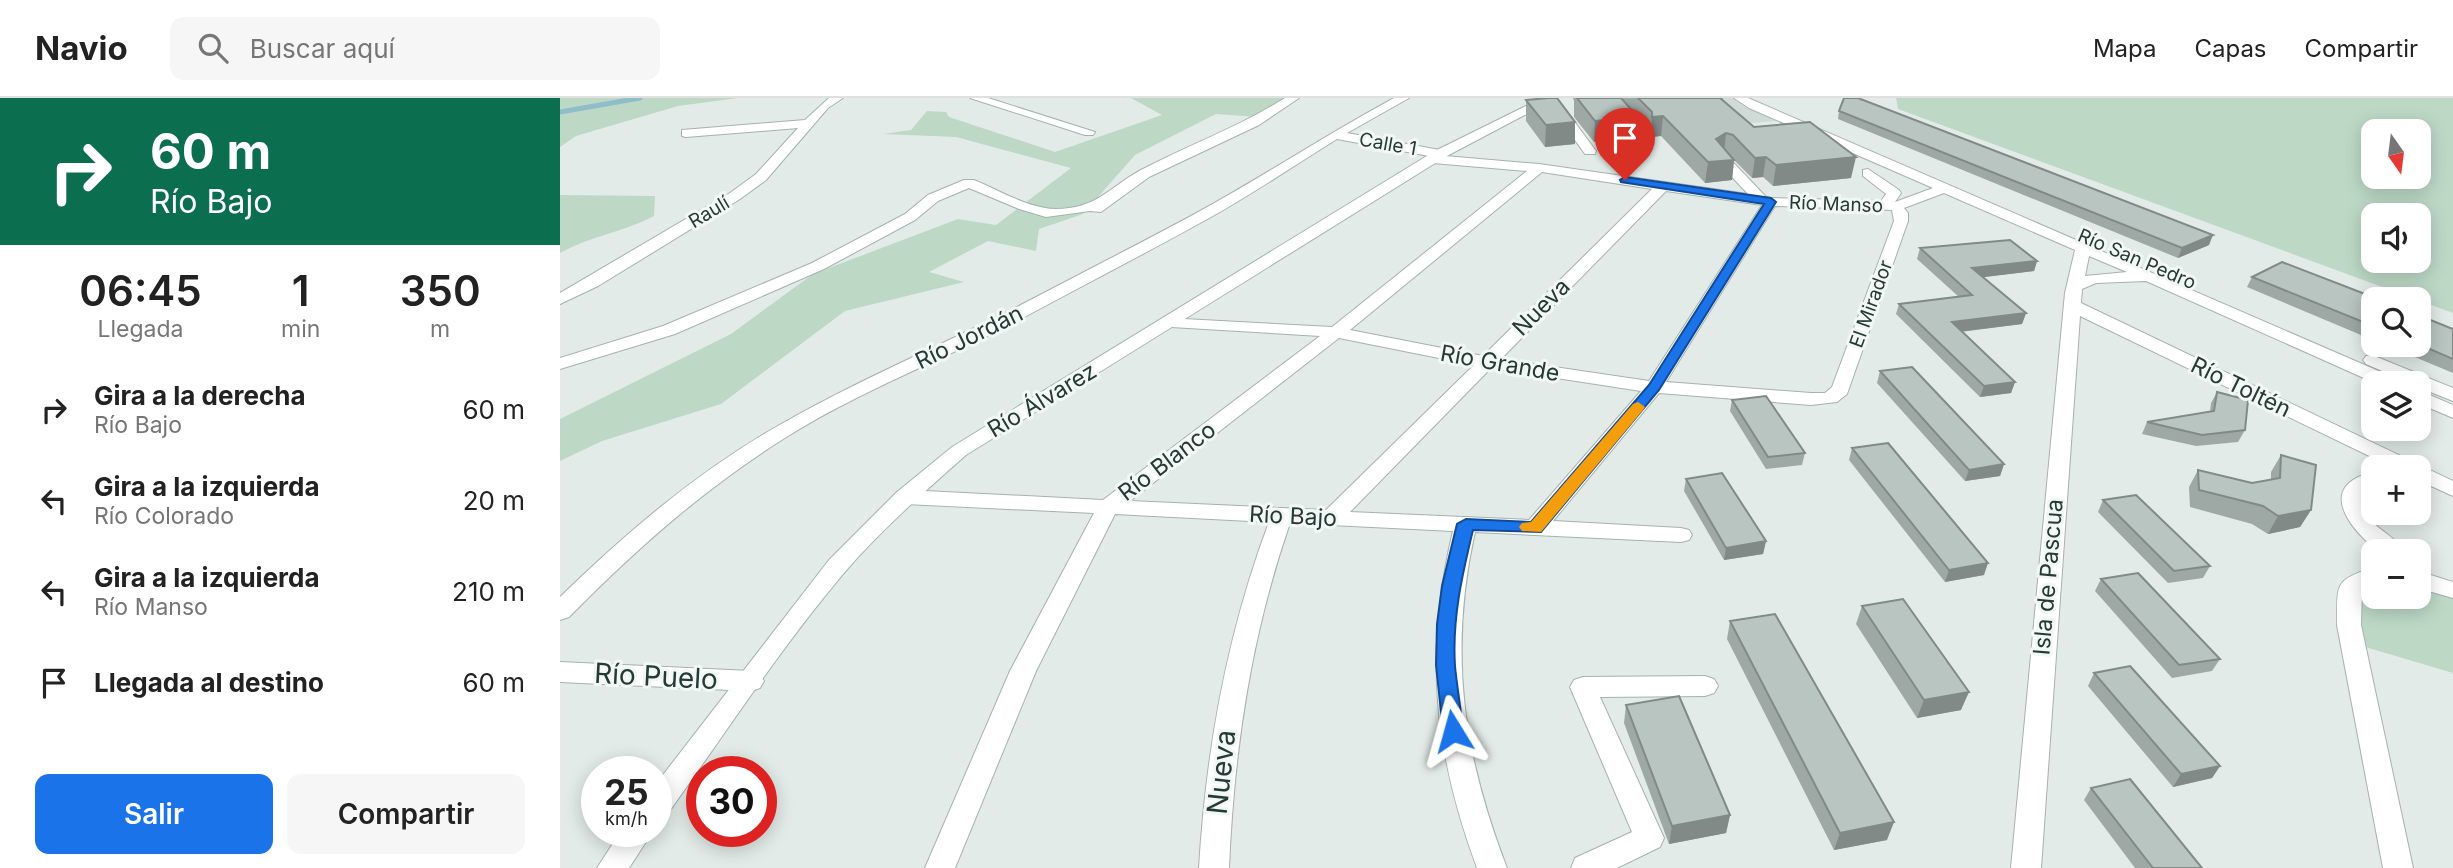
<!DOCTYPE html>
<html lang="es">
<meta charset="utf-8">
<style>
body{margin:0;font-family:Inter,sans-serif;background:#f6f6f6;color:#222;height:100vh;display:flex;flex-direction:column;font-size:26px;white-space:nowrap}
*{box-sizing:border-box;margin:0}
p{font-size:23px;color:#767676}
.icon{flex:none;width:38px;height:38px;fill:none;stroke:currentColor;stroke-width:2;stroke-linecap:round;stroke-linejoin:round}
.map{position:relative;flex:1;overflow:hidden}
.sheet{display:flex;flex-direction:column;background:#fff;width:560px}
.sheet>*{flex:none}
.hud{background:#0b6e4f;color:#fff;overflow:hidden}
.needle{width:46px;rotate:166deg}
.tools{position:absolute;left:1801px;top:21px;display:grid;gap:14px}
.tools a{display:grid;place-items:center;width:70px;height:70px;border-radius:14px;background:#fff;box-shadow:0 4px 18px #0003;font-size:35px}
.speed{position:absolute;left:21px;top:658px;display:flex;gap:14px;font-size:35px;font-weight:700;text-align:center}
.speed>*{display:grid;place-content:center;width:91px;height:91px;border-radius:50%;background:#fff;box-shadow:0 4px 18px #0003;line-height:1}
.speed small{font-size:18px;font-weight:400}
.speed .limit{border:10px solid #d22;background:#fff;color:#111}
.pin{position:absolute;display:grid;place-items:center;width:60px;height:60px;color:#fff;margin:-72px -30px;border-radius:50% 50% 50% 0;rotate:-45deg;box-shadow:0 0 7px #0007}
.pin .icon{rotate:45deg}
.me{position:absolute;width:77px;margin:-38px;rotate:352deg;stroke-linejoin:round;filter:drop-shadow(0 0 5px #0008)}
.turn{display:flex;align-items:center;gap:24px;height:147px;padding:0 35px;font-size:32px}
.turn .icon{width:91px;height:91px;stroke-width:2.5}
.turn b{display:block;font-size:49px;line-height:60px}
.eta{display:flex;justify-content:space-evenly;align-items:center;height:119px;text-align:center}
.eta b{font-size:42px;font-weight:600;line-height:49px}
.action{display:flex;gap:14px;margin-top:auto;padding:14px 35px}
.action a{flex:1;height:80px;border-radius:14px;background:#1a73e8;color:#fff;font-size:28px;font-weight:600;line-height:80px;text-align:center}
.action a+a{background:#f6f6f6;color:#222}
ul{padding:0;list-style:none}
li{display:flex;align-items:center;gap:21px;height:91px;padding:0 35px}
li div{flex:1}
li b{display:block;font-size:26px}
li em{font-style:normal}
header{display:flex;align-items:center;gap:42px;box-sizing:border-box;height:98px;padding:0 35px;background:#fff;border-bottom:2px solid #e0e0e0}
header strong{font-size:33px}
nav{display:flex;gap:38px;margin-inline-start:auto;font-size:24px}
.search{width:490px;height:63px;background:#f6f6f6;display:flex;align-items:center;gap:18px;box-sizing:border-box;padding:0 24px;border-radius:14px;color:#767676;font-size:26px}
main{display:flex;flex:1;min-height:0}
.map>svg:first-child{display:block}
.built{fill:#d0dad6}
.green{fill:#bdd9c6;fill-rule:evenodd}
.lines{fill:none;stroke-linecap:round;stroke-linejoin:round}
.stream{stroke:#90bdca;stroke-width:5}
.street-casing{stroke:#a5b2ae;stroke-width:2}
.secondary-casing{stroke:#a2b5af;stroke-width:2}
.street{fill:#fff;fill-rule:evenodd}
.secondary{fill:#fff;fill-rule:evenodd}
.wall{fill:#9ea9a5}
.shaded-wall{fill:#818a86}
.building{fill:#b8c5c0;stroke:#818a86;stroke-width:2}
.route{fill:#1a73e8;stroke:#114b97;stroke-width:2}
.slow{fill:#f59e0b}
.labels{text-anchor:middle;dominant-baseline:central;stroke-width:6;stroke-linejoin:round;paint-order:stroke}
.far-street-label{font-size:19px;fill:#243a35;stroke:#f2f7f5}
.street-label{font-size:23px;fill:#243a35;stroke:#f2f7f5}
.near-street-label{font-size:28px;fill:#243a35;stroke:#f2f7f5}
</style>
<header>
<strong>Navio</strong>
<div class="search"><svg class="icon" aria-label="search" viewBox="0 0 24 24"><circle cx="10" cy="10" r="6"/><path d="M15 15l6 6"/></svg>Buscar aquí</div>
<nav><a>Mapa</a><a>Capas</a><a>Compartir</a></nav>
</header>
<main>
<section class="sheet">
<div class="hud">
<div class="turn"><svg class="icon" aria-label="right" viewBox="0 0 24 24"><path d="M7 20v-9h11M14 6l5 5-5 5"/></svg><div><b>60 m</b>Río Bajo</div></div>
</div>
<div class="eta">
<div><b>06:45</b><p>Llegada</p></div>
<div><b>1</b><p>min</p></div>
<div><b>350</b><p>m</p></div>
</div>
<ul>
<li><svg class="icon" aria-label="right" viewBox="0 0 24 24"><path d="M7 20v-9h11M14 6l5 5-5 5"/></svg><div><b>Gira a la derecha</b><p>Río Bajo</p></div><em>60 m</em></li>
<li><svg class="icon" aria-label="left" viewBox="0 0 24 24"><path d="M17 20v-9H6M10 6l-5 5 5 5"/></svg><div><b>Gira a la izquierda</b><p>Río Colorado</p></div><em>20 m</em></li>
<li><svg class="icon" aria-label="left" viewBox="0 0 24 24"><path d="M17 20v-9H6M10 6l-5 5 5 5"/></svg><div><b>Gira a la izquierda</b><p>Río Manso</p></div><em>210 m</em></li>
<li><svg class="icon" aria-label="arrive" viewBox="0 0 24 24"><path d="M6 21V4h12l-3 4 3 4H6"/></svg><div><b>Llegada al destino</b></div><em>60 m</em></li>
</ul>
<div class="action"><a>Salir</a><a>Compartir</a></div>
</section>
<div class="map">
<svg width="1893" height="770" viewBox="0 0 1893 770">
<rect width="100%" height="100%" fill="#e2ebe7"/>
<polygon class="built" points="1101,0 1173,0 1185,9 1217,23 1131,30"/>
<g class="green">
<polygon points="0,0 178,0 118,8 16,38 0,49"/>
<polygon points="571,0 730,0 698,19 656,16 575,57 523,116 479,131 476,153 428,143 369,174 404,184 285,213 161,306 42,343 0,363 0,321 171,236 253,176 398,121 436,127 511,70 396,39 323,36 351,32 367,13 386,14 389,19 495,54 602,17"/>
<path d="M1336 0H1893V215L1338 11ZM1813 33H1858V79H1813ZM1813 117H1858V163H1813Z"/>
<path d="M0 97 95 98 94 118C64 134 30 138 0 155Z"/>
<polygon points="1859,488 1893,498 1893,575 1802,548 1795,499 1813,491 1813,499 1858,499"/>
</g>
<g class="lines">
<polyline class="stream" points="0,14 80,0"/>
<defs>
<g id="street">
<polygon points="269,0 283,0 268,10 206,82 180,101 38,188 0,206 0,195 170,95 196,76 238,30 126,39 122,38 122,32 245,22"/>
<polygon points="410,0 428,0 535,34 533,37 525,37"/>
<path d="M725 0H739L699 27 589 79 541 114 530 113 486 119 459 111 409 90 378 103 355 122 264 171 115 236 0 271V260L103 228 252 165 345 116 368 97 404 82H414C439 92 467 110 495 111 537 111 548 90 581 72 629 47 679 29 725 0Z"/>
<path d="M834 0H849L787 35 880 52 885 53V58L979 66 1188 96 1156 62 1163 58 1168 59 1206 99 1211 100 1321 103 1326 96 1303 78V72L1308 71 1339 92 1341 95 1335 104 1373 90 1189 10 1174 0H1188L1837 281 1839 285H1815L1586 183 1536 185 1522 191 1521 205 1893 383V398L1858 382V369H1832L1520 218 1481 770H1451L1505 195 1515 152 1384 95 1344 110 1348 115V123L1287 296 1277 304 1251 307 1099 295 993 423 1121 430 1129 432 1132 437 1129 442 1121 444 915 434C888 555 903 656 947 770H917C874 654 864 554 893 433L730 425C691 538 674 651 669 770H639C646 651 667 536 709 424L555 416 476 573 395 770H365L450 573 534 415 345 406 337 404 334 399 337 394 345 392 543 402 760 238 611 229 605 228 602 224 605 220 772 229 967 73 873 65 866 61 869 58 777 41C735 67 694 95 651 119 586 155 520 189 455 224 380 263 300 293 228 338 146 389 76 451 9 519L0 522V499C66 435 136 375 216 329 302 279 395 242 482 196 535 168 589 141 642 112 707 76 769 35 834 0ZM982 74 1092 91 923 258 790 232ZM1106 93 1202 107 1089 283 941 261ZM1215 108 1332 112 1334 123 1272 289 1265 295H1251L1106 284ZM1529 158 1567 174 1525 178ZM779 240 914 267 766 412 570 403ZM931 270 1081 293 969 422 790 414Z"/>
<polygon points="1043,0 1055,0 1088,35 1088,41 1080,41"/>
<polygon points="994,7 1002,7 1036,53 1035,56 1025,56 992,10"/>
<polygon points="1812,257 1893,290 1893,303 1858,289 1858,285 1850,285 1806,266 1803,262 1806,258"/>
<polygon points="1858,292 1893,307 1893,320 1858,305"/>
<path d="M1813 374V388L1805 394C1794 425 1832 432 1844 453H1818C1790 431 1755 388 1813 374Z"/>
<path d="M1813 470V487L1802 492 1801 527 1853 770H1823L1777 527C1778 488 1772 482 1813 470Z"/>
<polygon points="1858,473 1893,484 1893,500 1858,490"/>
<polygon points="0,564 191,573 200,576 204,583 200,590 191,593 0,584"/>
<polygon points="1145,578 1154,581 1158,588 1154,595 1145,598 1040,599 1104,740 1100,749 1057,770 1011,770 1015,760 1072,734 1010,589 1014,582 1023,579"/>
</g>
<g id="secondary">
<path d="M982 0H997L885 59 406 357C363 395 320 433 283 476 219 552 164 637 106 718L96 721V686L269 462 337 394 392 349 875 53Z"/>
<polygon points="61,733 93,733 69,770 37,770"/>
</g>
</defs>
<use href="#street" class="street-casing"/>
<use href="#secondary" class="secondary-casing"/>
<use href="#street" class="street"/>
<use href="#secondary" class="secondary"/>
</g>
<g class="wall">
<polygon points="1013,0 1163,0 1163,2 1194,29 1291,80 1213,88 1203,79 1192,80 1174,62 1172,82 1145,85 1101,38 1091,39 1090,33 1077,20 1076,40 1034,44 1014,19 1014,3"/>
<polygon points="966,2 1015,24 1015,46 985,49 966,23"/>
<polygon points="1279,13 1649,147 1618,160 1278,21"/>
<polygon points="1360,150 1477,163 1474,173 1422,179 1466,215 1462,226 1401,234 1455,284 1451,295 1420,299 1336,216 1339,206 1399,199 1357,161"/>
<polygon points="1692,179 1813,201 1813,242 1687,189"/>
<polygon points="1893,231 1893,275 1826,247 1858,247"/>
<polygon points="1320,273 1444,366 1440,378 1405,383 1317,285"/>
<polygon points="1657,294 1685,332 1678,344 1636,348 1582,336 1587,324 1650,314 1651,305"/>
<polygon points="1172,302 1245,355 1242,367 1206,371 1170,313"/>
<polygon points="1292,350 1424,477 1385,484 1289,362"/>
<polygon points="1721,357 1751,412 1740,429 1708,436 1692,426 1630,409 1629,389 1638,372 1692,385 1711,382 1711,374"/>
<polygon points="1126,381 1206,443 1203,456 1164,462 1124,393"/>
<polygon points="1543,402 1650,468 1643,480 1608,485 1538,414"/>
<polygon points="1541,481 1660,561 1652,573 1612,580 1535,493"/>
<polygon points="1302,508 1401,612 1357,620 1296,526"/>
<polygon points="1170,523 1327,742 1274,752 1167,541"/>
<polygon points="1534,575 1660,668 1652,680 1613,689 1528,588"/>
<polygon points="1066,607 1170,717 1166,735 1109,746 1064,625"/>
<polygon points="1531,690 1642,770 1575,770 1524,702"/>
</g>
<g class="shaded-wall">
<polygon points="1103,18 1101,38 1091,39 1092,19"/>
<polygon points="1078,19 1076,40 1034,44 1035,23"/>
<polygon points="1015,24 1015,46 985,49 986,27"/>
<polygon points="1166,35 1164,55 1156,41"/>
<polygon points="1206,59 1203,79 1192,80 1195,60"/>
<polygon points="1296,59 1291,80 1213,88 1216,67"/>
<polygon points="1174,62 1172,82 1145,85 1148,64"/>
<polygon points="1653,137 1649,147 1618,160 1622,150"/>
<polygon points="1477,163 1474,173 1409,181 1412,170"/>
<polygon points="1466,215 1462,226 1388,235 1392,224"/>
<polygon points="1455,284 1451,295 1420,299 1424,288"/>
<polygon points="1444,366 1440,378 1405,383 1409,372"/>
<polygon points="1751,412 1740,429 1708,436 1718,418"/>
<polygon points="1206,443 1203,456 1164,462 1166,450"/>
<polygon points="1428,465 1424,477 1385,484 1389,472"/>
<polygon points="1409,594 1401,612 1357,620 1364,602"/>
<polygon points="1660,668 1652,680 1613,689 1621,676"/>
<polygon points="1170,717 1166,735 1109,746 1112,728"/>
<polygon points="1334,724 1327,742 1274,752 1280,735"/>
</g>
<g class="building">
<polygon points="988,0 997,0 1015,24 986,27 966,2"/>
<polygon points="1017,0 1061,0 1078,19 1035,23"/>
<polygon points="1078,0 1160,0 1194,29 1250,24 1296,59 1216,67 1206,59 1195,60 1173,37 1166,35 1156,41 1174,62 1148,64 1103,18 1092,19 1092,14"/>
<polygon points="1284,0 1298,0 1653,137 1622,150 1279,13"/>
<polygon points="1450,142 1477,163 1412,170 1466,215 1392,224 1455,284 1424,288 1339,206 1412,197 1360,150"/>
<polygon points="1722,164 1818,201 1813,201 1813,228 1692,179"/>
<polygon points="1858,217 1893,231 1893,261 1858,246"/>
<polygon points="1352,269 1444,366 1409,372 1320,273"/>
<polygon points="1657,294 1688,302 1685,332 1642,337 1587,324 1654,313"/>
<polygon points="1206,298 1245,355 1208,359 1172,302"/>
<polygon points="1328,345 1428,465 1389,472 1292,350"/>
<polygon points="1721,357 1756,367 1751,412 1718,418 1703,408 1639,392 1638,372 1692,385 1720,380"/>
<polygon points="1162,375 1206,443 1166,450 1126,381"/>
<polygon points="1576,397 1650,468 1614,473 1543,402"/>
<polygon points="1578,475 1660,561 1619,567 1541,481"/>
<polygon points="1343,501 1409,594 1364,602 1302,508"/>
<polygon points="1215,516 1334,724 1280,735 1170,523"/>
<polygon points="1570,568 1660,668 1621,676 1534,575"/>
<polygon points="1119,598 1170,717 1112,728 1066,607"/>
<polygon points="1570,681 1642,770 1593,770 1531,690"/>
</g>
<path class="route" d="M1065 79 1211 100 1216 104 1099 292 981 434 913 432C902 477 892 521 895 568 897 589 901 611 903 633L900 639 893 641 886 639 883 633 876 567 877 526 882 488 897 426 906 421 971 424 1089 287 1204 106 1061 84 1060 82Z"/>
<polygon class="slow" points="1078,304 1085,309 1083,312 981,434 962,433 959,429 962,425 971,424 1073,306"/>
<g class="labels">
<g class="far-street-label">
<text transform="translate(828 46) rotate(10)">Calle 1</text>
<text transform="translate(1276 106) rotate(2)">Río Manso</text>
<text transform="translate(149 114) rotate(-31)">Raulí</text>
<text transform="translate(1577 161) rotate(23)">Río San Pedro</text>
<text transform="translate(1311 206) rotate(-70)">El Mirador</text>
</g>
<g class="street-label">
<text transform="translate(981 209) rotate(-45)">Nueva</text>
<text transform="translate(409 239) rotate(-26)">Río Jordán</text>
<text transform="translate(940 265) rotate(10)">Río Grande</text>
<text transform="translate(1681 289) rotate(26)">Río Toltén</text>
<text transform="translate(482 302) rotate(-31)">Río Álvarez</text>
<text transform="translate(607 363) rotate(-37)">Río Blanco</text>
<text transform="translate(733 418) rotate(3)">Río Bajo</text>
<text transform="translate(1488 479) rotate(-85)">Isla de Pascua</text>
</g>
<g class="near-street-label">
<text transform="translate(96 578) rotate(3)">Río Puelo</text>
<text transform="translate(661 674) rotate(-84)">Nueva</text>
</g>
</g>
</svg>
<div class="tools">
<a><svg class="needle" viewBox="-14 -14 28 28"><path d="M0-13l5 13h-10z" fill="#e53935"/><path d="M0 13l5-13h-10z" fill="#767676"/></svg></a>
<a><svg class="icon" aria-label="sound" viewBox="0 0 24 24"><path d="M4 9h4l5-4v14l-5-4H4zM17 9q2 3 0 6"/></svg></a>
<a><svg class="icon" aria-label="search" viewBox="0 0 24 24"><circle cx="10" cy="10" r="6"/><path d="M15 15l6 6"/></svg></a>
<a><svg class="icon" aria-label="layers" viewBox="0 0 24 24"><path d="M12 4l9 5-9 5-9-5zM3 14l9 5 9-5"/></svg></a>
<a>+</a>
<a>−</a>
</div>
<div class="speed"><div>25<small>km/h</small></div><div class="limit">30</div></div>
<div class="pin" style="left:1065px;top:82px;background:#d93025"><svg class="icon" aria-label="arrive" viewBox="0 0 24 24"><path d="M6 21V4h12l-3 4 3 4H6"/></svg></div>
<svg class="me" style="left:893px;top:633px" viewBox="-20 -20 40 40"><path d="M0-17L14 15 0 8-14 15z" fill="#1a73e8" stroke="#fff" stroke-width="4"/></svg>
</div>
</main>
